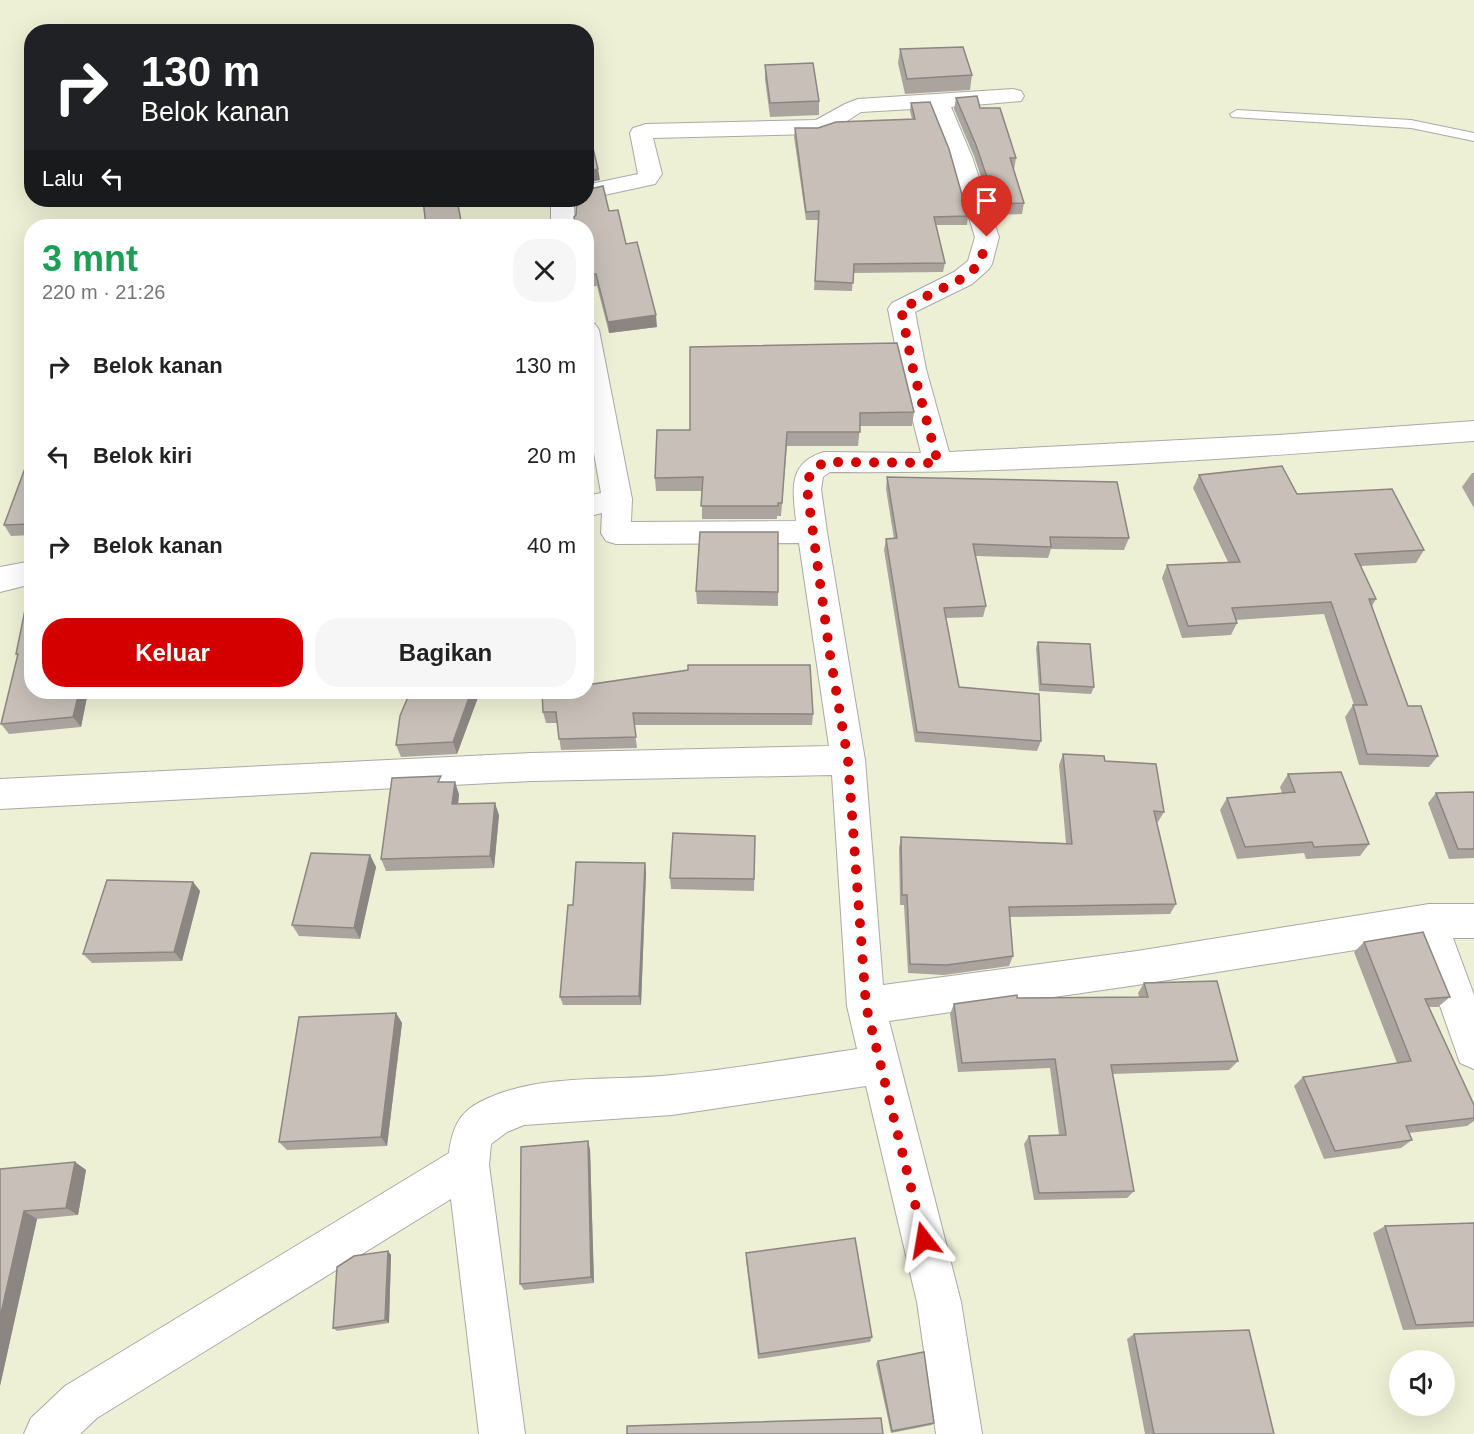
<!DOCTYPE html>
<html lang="id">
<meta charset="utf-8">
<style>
body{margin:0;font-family:Helvetica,sans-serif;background:#f6f6f6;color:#222;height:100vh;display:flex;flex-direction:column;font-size:22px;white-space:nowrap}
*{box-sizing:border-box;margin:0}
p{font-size:20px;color:#767676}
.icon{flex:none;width:33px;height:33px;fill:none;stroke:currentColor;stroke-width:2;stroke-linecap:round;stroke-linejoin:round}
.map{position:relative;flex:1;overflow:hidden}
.drawer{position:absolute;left:24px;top:219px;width:570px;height:480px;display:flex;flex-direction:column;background:#fff;border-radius:24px;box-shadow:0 6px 24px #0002}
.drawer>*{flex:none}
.guide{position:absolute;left:24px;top:24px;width:570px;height:183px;border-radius:24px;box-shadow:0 6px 24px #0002;background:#202124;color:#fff;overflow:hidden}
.fabs{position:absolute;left:1389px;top:1350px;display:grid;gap:12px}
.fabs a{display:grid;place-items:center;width:66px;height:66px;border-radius:50%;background:#fff;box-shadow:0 6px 24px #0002;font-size:30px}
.pin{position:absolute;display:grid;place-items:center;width:51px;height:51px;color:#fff;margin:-62px -26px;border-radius:50% 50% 50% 0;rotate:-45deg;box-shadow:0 0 6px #0007}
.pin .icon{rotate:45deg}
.me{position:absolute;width:66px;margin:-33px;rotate:346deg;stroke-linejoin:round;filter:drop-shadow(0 0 4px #0008)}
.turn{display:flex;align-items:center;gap:21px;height:126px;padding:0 18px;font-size:27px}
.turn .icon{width:78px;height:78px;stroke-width:2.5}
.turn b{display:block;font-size:42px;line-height:51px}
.then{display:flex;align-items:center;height:57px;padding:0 18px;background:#0003;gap:12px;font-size:22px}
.round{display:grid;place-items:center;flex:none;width:63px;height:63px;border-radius:24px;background:#f6f6f6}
.overview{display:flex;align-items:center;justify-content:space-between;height:102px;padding:0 18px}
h1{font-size:36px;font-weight:700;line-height:45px;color:#1e9e55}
.action{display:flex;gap:12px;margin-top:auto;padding:12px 18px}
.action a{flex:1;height:69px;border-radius:24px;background:#d40000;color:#fff;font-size:24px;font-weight:700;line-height:69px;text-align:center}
.action a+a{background:#f6f6f6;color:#222}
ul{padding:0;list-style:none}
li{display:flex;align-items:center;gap:18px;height:90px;padding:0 18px}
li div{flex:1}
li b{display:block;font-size:22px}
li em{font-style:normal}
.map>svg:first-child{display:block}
.farmland{fill:#eef0d5;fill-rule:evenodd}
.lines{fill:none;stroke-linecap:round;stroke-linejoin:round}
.service-casing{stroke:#a9a9a9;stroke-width:2}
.minor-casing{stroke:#a9a9a9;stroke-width:2}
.service{fill:#fff;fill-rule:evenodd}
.minor{fill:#fff;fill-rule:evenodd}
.wall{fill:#aba49e}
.shaded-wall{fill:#8b8681}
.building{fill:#c7bfb8;stroke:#8b8681;stroke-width:1.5}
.route{stroke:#d40000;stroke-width:10;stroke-dasharray:0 18}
</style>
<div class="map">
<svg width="1474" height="1434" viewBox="0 0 1474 1434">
<rect width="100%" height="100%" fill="#f2efe9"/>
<path class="farmland" d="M0 0H1474V1434H0ZM32 32H586V200H32ZM32 226H586V692H32ZM1400 1360H1444V1406H1400Z"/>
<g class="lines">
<defs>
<polygon id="service" points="1237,110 1411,120 1474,133 1474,141 1411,128 1232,117 1230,114"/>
<g id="minor">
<path d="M1013 89 1021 91 1024 96 1021 101 951 107 972 157 999 237 992 264 989 269 972 284 915 312 926 369 949 452 1278 435 1474 421V441C1260 456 1045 474 830 472L823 477 821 489 827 532 865 760 883 985 1137 951 1429 904H1474V938H1453L1474 995V1069L1460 1063 1417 940 1137 985 889 1021 961 1302 982 1434H936L917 1302 866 1086 672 1115 524 1125 507 1132 491 1144 489 1165 525 1434H479L451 1199 97 1418 80 1434H24L31 1418 65 1386 449 1153C452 1130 458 1113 480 1102 538 1072 609 1082 672 1075 734 1069 796 1058 857 1049L847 1006 832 775 531 781 0 809V779L531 753 829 746 799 543 616 544 606 541 601 533 602 513 586 517V496L601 493 586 407V322L595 324 599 330 632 499 631 522 796 521C793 490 787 463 824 452L921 453 900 369 888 309 892 303 954 272 968 261 975 237 950 157 930 108 861 112 836 128 817 134 653 138 662 174 655 184 586 199V185L638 174 630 133 633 128 646 124 816 120 845 104 858 99Z"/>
<polygon points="551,200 576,200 574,204 575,226 551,226"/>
<polygon points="32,561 32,584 0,592 0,567"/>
</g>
</defs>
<use href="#service" class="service-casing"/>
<use href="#minor" class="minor-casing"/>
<use href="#service" class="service"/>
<use href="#minor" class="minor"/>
</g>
<g class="wall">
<polygon points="900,49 972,75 970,90 905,94 898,63"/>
<polygon points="765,65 819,101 819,115 770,117 765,79"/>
<polygon points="956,98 980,108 1016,158 1014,170 1024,203 1022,214 994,215 974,156 954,109"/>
<polygon points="911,103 968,216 967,225 936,225 945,263 943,272 853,273 852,291 814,290 819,220 806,220 794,137 795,128 818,128 912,119 910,111"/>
<polygon points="609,211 626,244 657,327 609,333 597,286 588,287 586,281 586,226 575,226 574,217"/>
<polygon points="690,347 914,412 912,426 860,426 858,446 787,446 781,516 777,516 777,519 702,519 702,491 656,491 655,478 690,430"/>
<polygon points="32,462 32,535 11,536 4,525"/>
<polygon points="1472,473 1474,473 1474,508 1462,487"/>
<polygon points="1199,475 1297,494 1424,550 1416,563 1361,566 1376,599 1372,606 1408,706 1438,756 1429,767 1359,765 1345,717 1353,705 1354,705 1324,614 1236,620 1237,623 1231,635 1182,638 1162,578 1167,565 1228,562 1193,488"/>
<polygon points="887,477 1129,538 1124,550 1051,549 1048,558 975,556 986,606 983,617 946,618 959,687 1041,741 1037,751 915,742 884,550 886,539 894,539 886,489"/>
<polygon points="696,591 778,592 778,606 697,604"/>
<polygon points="32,610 88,692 81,727 9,734 1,724 18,657 16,654"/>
<polygon points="1038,642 1094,687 1091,694 1039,691 1036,648"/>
<polygon points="353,692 480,692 457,754 401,757 396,745 407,698 354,693"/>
<polygon points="543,712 813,714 812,725 634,725 637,748 561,750 557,723 546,723"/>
<polygon points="1063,754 1105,761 1164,812 1158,822 1156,822 1176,904 1170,914 1010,917 1013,956 1009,966 944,975 908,973 904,905 900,905 899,848 901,837 1066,843 1059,765"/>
<polygon points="1288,774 1369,844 1360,856 1306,859 1304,853 1237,859 1220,810 1227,798 1282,793 1280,787"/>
<polygon points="443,782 459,794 458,804 499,815 494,868 386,871 381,859"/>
<polygon points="1474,792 1474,858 1449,859 1428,803 1436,793"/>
<polygon points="755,836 754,891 671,889 670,878"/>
<polygon points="370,855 376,867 360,939 299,936 292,925"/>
<polygon points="645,863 646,873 641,1005 563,1005 560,997"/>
<polygon points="193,882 200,891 182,961 92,963 83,954"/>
<polygon points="1364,942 1450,997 1438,1007 1429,1007 1474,1105 1474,1121 1467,1126 1409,1133 1412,1140 1401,1148 1324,1159 1294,1086 1303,1077 1397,1063 1354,952"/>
<polygon points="1144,983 1238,1061 1229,1070 1112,1074 1134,1191 1127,1198 1034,1200 1024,1144 1029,1136 1059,1135 1050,1068 958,1072 950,1014 954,1004 1017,998 1139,997 1138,993"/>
<polygon points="396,1013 402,1023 387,1146 287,1150 279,1142"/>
<polygon points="590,1149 594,1283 524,1290 520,1284"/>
<polygon points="75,1162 86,1170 78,1215 37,1219 0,1386 0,1169"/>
<polygon points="1474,1223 1474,1327 1403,1330 1373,1233 1385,1226"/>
<polygon points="388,1251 391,1255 389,1323 337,1331 333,1328"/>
<polygon points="746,1253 872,1337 870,1342 758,1359 746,1260"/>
<polygon points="1134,1334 1274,1434 1145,1434 1127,1339"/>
<polygon points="878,1361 934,1423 932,1425 891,1433 876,1364"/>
</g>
<g class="shaded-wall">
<polygon points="598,169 600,180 586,183 586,172"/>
<polygon points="656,315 657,327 609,333 608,322"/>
<polygon points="79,692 88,692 81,727 73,717"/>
<polygon points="471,692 480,692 457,754 453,742"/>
<polygon points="455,782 459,794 457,816 452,804"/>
<polygon points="495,803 499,815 494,868 490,856"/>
<polygon points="370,855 376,867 360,939 354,928"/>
<polygon points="645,863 646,873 641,1005 639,996"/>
<polygon points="193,882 200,891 182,961 174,952"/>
<polygon points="396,1013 402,1023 387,1146 381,1137"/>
<polygon points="588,1141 590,1149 594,1283 591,1277"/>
<polygon points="75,1162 86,1170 78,1215 66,1208"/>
<polygon points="24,1211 37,1219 0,1386 0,1318"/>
<polygon points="388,1251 391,1255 389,1323 385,1320"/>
</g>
<g class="building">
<polygon points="963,47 972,75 907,79 900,49"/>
<polygon points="813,63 819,101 770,103 765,65"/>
<polygon points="977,96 980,108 1000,108 1016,158 1010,158 1024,203 996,204 976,145 956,98"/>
<polygon points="930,102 949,149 968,216 934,217 945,263 854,264 853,283 815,281 819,211 806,212 795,128 818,128 836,122 915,119 911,103"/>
<polygon points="586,119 598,169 586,172"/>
<polygon points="603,186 609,211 618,210 626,244 637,242 656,315 608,322 596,274 587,276 586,226 576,226 574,217 576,215 577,200 586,200 586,190"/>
<polygon points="423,200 457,200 462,226 426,226"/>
<polygon points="897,343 914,412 860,413 860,432 787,432 782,503 778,503 778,506 701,506 703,477 655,478 657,430 690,430 690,347"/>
<polygon points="32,462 32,524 4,525 27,463"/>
<polygon points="1282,466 1297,494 1392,489 1424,550 1355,554 1376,599 1369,599 1408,706 1421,706 1438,756 1367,754 1353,705 1367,705 1331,602 1232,608 1237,623 1188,626 1167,565 1240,562 1199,475"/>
<polygon points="887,477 1117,482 1129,538 1050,537 1051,547 973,544 986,606 944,608 959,687 1039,694 1041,741 917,732 886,539 897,538"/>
<polygon points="700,532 778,532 778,592 696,591"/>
<polygon points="25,610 32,610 32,692 79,692 73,717 1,724 18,654 16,654"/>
<polygon points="1038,642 1090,644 1094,687 1041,684"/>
<polygon points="688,665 810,665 813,714 633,713 636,737 559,739 556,712 543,712 542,692 586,692 586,685 688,670"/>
<polygon points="410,692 471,692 453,742 396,745 400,716"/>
<polygon points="1063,754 1104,756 1105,761 1156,764 1164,812 1154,811 1176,904 1009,907 1013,956 947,965 910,964 907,895 902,895 901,837 1072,844"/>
<polygon points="1341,772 1369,844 1314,847 1312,842 1245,847 1227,798 1295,792 1288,774"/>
<polygon points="441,776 438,782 455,782 452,804 495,803 490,856 381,859 392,778"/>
<polygon points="1474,792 1474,849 1458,849 1436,793"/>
<polygon points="673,833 755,836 754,879 670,878"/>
<polygon points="311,853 370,855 354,928 292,925"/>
<polygon points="576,862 645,863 639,996 560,997 568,905 573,905"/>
<polygon points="107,880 193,882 174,952 83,954"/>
<polygon points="1423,932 1450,997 1425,999 1474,1105 1474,1118 1406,1126 1412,1140 1335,1151 1303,1077 1411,1061 1364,942"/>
<polygon points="1217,981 1238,1061 1111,1065 1134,1191 1039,1193 1029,1136 1066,1135 1055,1059 962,1063 954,1004 1017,995 1017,998 1148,997 1144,983"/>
<polygon points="396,1013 381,1137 279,1142 299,1017"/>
<polygon points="588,1141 591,1277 520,1284 521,1147"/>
<polygon points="75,1162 66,1208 24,1211 0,1318 0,1169"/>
<polygon points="1474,1223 1474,1322 1416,1325 1385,1226"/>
<polygon points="855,1238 872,1337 759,1354 746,1253"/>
<polygon points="388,1251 385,1320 333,1328 337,1267 354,1256"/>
<polygon points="1249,1330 1274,1434 1154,1434 1134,1334"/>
<polygon points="924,1352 934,1423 892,1431 878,1361"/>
<polygon points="881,1418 883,1434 627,1434 627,1426"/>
</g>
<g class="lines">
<polyline class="route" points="924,1240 866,1006 848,760 830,655 807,489 810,473 824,462 938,463 913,369 901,309 963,278 980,264 987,237"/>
</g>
</svg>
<div class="fabs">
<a><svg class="icon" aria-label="sound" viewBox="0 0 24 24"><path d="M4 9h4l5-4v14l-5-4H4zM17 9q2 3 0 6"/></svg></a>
</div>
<div class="pin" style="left:987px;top:237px;background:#d93025"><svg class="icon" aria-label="arrive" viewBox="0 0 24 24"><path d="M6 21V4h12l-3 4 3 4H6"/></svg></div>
<svg class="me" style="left:924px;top:1240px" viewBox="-20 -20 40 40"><path d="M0-17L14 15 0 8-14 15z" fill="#d40000" stroke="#fff" stroke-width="4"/></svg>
<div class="guide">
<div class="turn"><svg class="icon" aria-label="right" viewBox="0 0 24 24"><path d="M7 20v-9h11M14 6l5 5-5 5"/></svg><div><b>130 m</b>Belok kanan</div></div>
<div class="then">Lalu<svg class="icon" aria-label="left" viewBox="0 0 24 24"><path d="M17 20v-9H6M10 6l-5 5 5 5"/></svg></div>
</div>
<section class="drawer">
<div class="overview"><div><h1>3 mnt</h1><p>220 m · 21:26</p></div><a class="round"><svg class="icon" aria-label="close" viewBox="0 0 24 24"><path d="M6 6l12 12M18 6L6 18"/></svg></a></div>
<ul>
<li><svg class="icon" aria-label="right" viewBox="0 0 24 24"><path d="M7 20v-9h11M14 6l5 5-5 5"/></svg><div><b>Belok kanan</b></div><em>130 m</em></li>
<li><svg class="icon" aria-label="left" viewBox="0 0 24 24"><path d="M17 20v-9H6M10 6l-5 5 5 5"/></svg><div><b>Belok kiri</b></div><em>20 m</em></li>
<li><svg class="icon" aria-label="right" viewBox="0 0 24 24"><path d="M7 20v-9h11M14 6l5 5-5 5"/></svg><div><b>Belok kanan</b></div><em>40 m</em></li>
</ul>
<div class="action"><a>Keluar</a><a>Bagikan</a></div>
</section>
</div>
